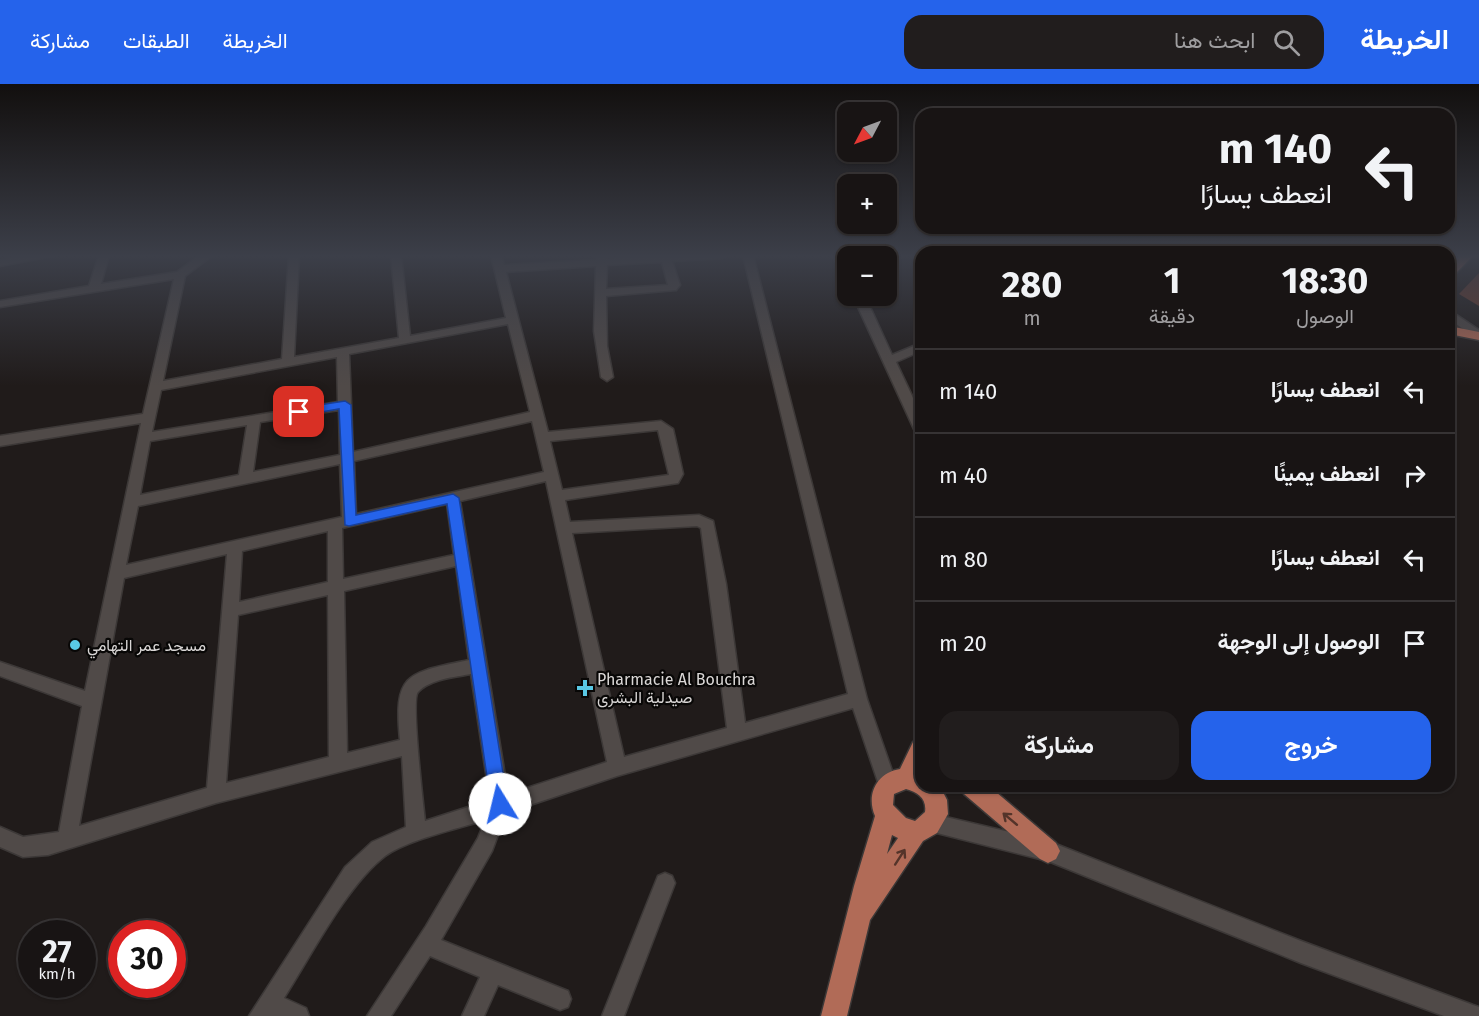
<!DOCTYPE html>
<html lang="ar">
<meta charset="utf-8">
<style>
body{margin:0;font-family:"Fira Sans",Vazirmatn,sans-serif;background:#211d1d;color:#f1f3f6;direction:rtl;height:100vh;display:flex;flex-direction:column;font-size:22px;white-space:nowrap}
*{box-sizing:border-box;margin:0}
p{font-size:20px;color:#9f9ea0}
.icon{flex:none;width:33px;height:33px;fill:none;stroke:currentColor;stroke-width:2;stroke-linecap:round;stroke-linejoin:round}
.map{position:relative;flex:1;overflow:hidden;direction:ltr}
.side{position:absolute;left:915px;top:162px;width:540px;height:546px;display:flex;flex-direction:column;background:#181414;border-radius:18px;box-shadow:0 2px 4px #0004,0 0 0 2px #363334;direction:rtl}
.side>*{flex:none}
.top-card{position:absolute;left:915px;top:24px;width:540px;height:126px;border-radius:18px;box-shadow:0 2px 4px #0004,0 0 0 2px #363334;direction:rtl;background:#181414;color:#f1f3f6;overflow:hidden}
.needle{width:39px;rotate:229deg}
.buttons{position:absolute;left:837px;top:18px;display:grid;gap:12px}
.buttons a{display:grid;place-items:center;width:60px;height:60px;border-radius:12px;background:#181414;box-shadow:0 2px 4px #0004,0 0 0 2px #363334;font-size:30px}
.speed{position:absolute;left:18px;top:836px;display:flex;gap:12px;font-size:30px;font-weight:700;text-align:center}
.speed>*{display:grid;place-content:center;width:78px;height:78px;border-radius:50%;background:#181414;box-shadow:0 2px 4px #0004,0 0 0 2px #363334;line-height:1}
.speed small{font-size:15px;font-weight:400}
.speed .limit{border:9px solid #d22;background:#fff;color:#111}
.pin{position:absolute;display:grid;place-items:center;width:51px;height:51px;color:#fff;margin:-26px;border-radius:12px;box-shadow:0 3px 9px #0006}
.me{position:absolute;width:66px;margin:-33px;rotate:351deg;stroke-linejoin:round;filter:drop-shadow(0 0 4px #0008)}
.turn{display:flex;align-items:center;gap:21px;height:126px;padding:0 24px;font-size:27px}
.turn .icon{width:78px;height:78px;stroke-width:2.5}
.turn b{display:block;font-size:42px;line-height:51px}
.eta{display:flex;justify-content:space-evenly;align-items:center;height:102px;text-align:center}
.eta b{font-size:36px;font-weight:700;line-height:42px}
.button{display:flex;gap:12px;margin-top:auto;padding:12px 24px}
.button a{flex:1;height:69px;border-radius:18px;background:#2563eb;color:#fff;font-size:24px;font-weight:700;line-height:69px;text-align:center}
.button a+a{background:#211d1d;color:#f1f3f6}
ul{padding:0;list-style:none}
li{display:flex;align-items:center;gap:18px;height:84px;padding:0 24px;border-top:2px solid #363334}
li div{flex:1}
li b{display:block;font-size:22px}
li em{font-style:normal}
header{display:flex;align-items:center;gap:36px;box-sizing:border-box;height:84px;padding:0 30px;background:#2563eb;color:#fff}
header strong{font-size:28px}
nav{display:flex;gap:33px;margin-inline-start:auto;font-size:21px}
.search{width:420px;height:54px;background:#211d1d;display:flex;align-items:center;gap:15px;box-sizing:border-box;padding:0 21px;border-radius:18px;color:#9f9ea0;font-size:22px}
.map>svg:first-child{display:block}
.building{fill:#6f3b2c}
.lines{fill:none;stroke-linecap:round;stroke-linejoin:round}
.street-casing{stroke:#3c3837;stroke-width:3}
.primary-casing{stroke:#3c3837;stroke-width:3}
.street{fill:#504a48;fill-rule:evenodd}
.primary{fill:#b16b57;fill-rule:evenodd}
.oneway{stroke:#54342a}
.route{fill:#2563eb;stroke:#184099;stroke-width:1.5}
.poi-dot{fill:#59c8e4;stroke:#080706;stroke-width:2}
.labels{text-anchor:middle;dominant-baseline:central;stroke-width:4.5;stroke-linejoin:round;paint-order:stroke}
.poi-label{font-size:16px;fill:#dad7d6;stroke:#080706;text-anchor:start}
</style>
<header>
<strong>الخريطة</strong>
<div class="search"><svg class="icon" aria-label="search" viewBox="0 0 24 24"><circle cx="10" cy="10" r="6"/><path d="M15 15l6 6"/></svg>ابحث هنا</div>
<nav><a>الخريطة</a><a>الطبقات</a><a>مشاركة</a></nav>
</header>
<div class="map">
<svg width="1479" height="932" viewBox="0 0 1479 932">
<rect width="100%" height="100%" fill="#201b1a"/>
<polygon class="building" points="1479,189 1479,222 1459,210"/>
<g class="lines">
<defs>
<g id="street">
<polygon points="28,171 57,171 0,182 0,176"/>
<path d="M99 171H109L101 200 177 188 200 171H213L185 192 163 297 282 275 289 171H299L294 273 399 254 391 171H401L410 252 506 234 491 171H501L504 181 596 176V171H606V175L660 171H728L723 174 672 177 680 201 676 206 606 212 607 262 613 293 607 297 601 293 594 247 596 182 506 188 548 348 661 337 673 345 683 390 678 399 565 416 570 438 699 431 713 437 726 500 745 639 848 610 743 171H753L867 615 897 701 895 707 888 710 881 707 853 624 617 692 506 729 492 767 441 856 568 907 571 915 568 923 560 926 498 901 484 932H462L480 893 430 872 391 932H367L426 842 478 754 485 736C457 745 407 756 385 772 347 801 311 872 284 914L306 924 309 932H249L345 783 372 758 406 743 402 672 216 719 48 771 23 773 0 763V743L23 753 59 748 82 622 0 592V578L85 607 141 339 0 362V352L143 330 174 195 0 223V217L89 202ZM662 178 668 201 606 205 607 181ZM508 240 530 328 353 368 349 270ZM337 273 338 318 152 348 161 306ZM339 326 340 371 253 388 260 338ZM532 337 544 388 356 430 354 377ZM247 341 239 391 140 411 150 357ZM658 346 669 391 562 406 550 357ZM340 380 342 433 126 481 138 422ZM546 397 607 678 508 710 460 417ZM447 420 454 471 343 495 342 444ZM697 442 701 444 727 644 624 673 572 449ZM328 447V498L239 518 242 467ZM227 470 207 704 79 742 124 494ZM456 482 469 576C408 589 393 588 400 656L347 669 344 507ZM328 511 329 673 226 699 238 531ZM471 590 490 716 425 737C423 719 411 615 418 608 430 595 455 593 471 590Z"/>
<polygon points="832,171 843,171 848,180 848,193 844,192"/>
<polygon points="853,212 865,212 892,271 921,259 921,267 896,278 921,331 921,350 914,345"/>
<polygon points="1449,226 1479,246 1479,256 1449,235"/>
<polygon points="933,730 1048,757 1301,857 1473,921 1479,923 1479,932 1444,932 1301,879 1048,777 933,748 926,746 923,739 926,732"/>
<polygon points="665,789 672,792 675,799 624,932 602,932 658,792"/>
</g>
<g id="primary">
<polygon points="1460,171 1474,171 1454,191 1449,192 1449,181"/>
<polygon points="1449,242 1479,248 1479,256 1449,250"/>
<path d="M921 655V702H940L947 716 948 730 937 749 923 757 870 836 847 932H821L854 802 875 732C866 711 876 689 900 685L913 658ZM906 705C918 708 927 715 925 728L915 737 906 734 893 721 894 710ZM892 751 898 754 887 770Z"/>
<polygon points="961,702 989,702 1056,759 1060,767 1056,775 1048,779 1040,775 964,710"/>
</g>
</defs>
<use href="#street" class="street-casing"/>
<use href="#primary" class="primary-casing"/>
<use href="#street" class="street"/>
<use href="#primary" class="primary"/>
</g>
<defs><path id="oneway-shaft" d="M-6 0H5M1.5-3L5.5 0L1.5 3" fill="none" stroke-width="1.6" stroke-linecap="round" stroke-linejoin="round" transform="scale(1.5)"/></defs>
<g class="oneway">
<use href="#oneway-shaft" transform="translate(1010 735) rotate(-140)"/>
<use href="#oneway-shaft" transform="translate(900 773) rotate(-57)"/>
</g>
<linearGradient id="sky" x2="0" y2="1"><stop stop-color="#120f0e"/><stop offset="0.57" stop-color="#3c3f49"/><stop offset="1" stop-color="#3c3f49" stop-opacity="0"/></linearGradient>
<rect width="1479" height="302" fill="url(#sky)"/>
<polygon class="route" points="345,317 351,321 356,431 453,410 459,414 508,720 506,726 500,729 494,726 491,720 447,420 349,442 345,441 339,325 299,332 294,328 299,324"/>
<g class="poi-dot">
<circle cx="75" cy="561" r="6"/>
<path d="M582 595h6v6h6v6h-6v6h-6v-6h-6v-6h6z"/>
</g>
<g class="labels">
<g class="poi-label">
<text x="87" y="561">مسجد عمر التهامي</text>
<text x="597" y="595">Pharmacie Al Bouchra<tspan x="597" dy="18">صيدلية البشرى</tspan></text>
</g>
</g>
</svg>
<div class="buttons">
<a><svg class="needle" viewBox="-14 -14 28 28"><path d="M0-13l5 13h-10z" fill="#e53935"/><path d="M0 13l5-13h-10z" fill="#9f9ea0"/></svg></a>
<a>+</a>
<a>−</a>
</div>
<div class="speed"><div>27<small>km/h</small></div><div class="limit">30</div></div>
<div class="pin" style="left:299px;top:328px;background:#d93025"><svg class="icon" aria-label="arrive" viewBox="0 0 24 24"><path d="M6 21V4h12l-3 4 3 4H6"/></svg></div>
<svg class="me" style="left:500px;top:720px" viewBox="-20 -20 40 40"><circle r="19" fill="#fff"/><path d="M0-13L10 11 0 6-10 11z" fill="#2563eb"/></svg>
<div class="top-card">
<div class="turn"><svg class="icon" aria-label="left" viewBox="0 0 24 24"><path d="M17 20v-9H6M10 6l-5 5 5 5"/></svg><div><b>140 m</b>انعطف يسارًا</div></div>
</div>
<section class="side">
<div class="eta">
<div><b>18:30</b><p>الوصول</p></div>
<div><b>1</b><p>دقيقة</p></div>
<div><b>280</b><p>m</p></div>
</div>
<ul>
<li><svg class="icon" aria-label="left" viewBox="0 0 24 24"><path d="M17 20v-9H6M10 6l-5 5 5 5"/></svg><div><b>انعطف يسارًا</b></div><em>140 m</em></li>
<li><svg class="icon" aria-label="right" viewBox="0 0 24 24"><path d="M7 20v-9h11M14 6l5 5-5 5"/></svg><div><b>انعطف يمينًا</b></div><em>40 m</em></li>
<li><svg class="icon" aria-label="left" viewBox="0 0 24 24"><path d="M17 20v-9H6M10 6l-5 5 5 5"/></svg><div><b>انعطف يسارًا</b></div><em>80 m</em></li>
<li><svg class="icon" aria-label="arrive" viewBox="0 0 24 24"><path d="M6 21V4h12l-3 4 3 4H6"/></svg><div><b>الوصول إلى الوجهة</b></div><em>20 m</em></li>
</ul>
<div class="button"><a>خروج</a><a>مشاركة</a></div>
</section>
</div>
